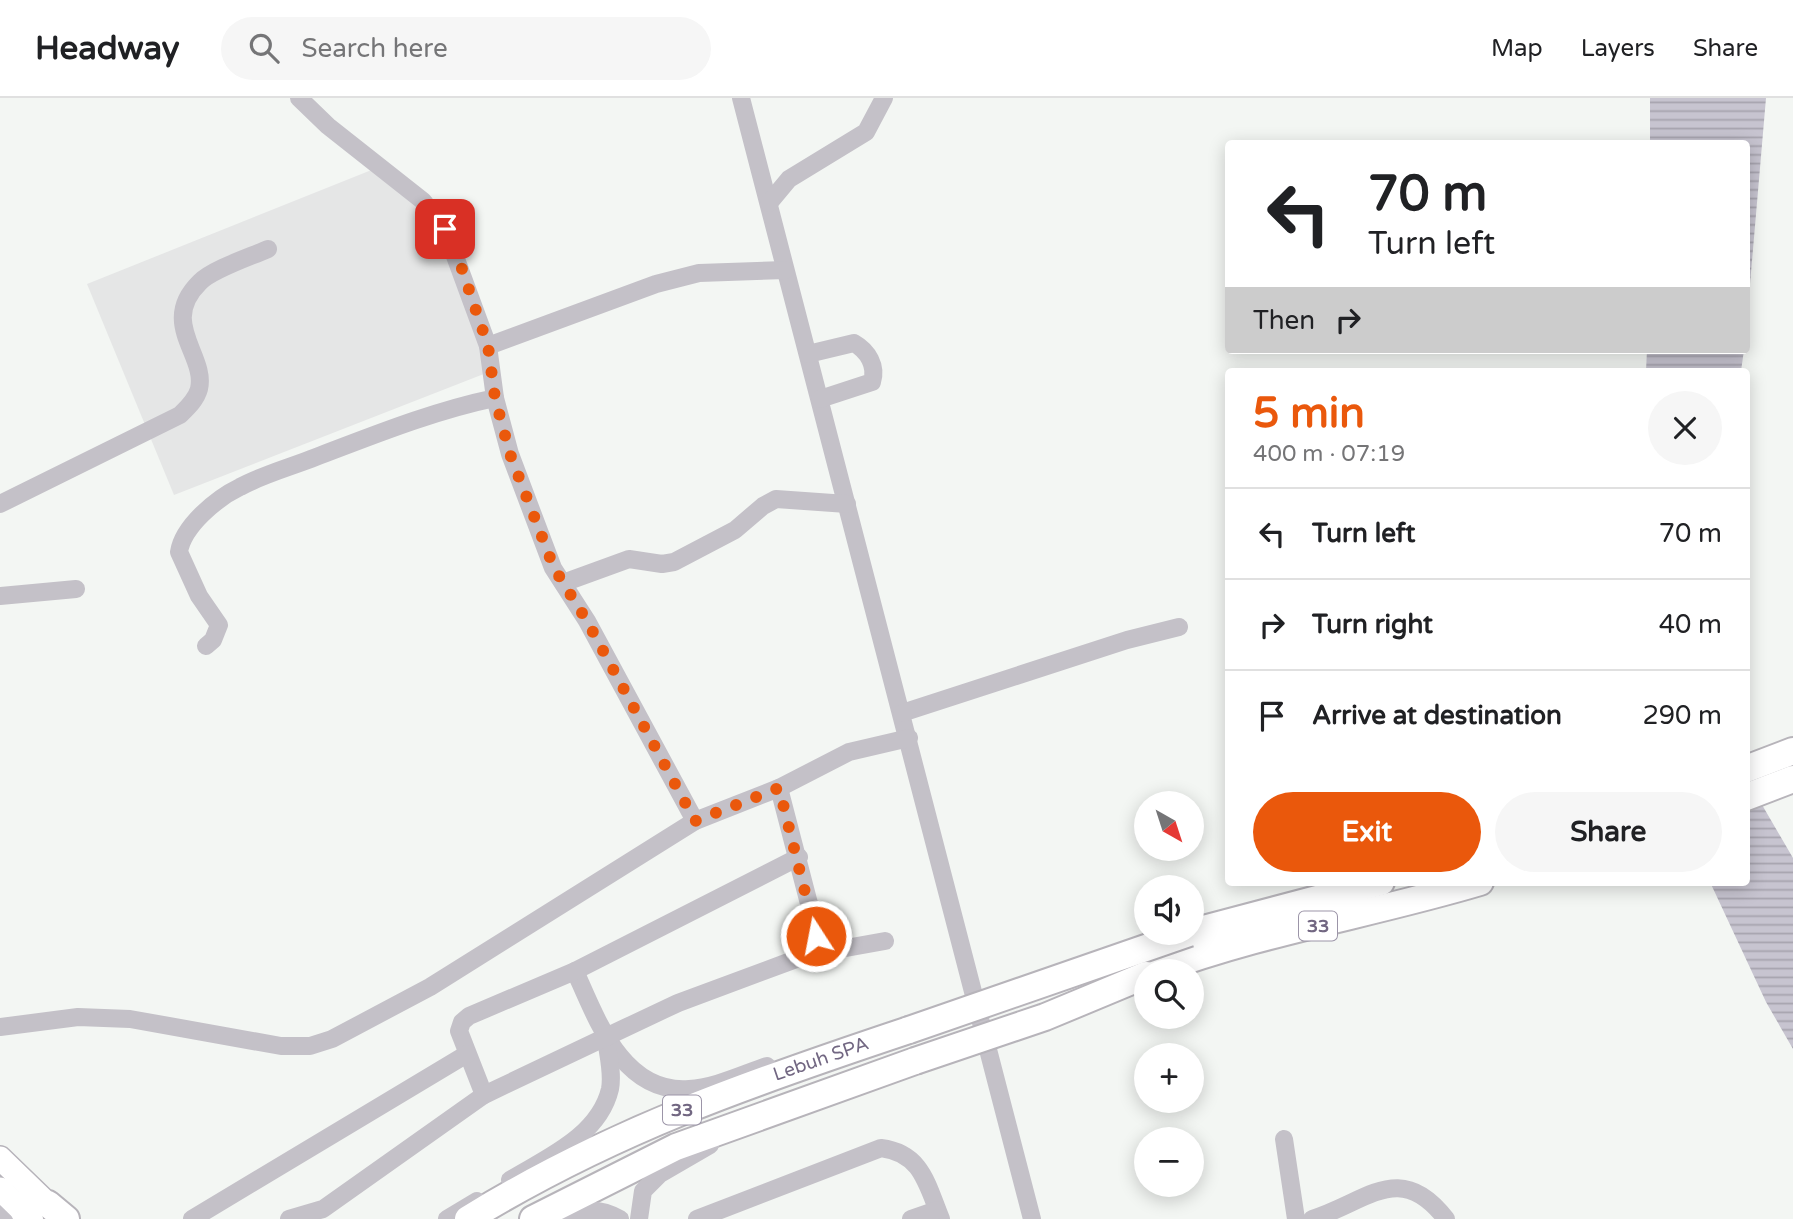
<!DOCTYPE html>
<meta charset="utf-8">
<style>
body{margin:0;font-family:"Varela Round",sans-serif;background:#f6f6f6;color:#202124;height:100vh;display:flex;flex-direction:column;font-size:26px;white-space:nowrap}
*{box-sizing:border-box;margin:0}
p{font-size:23px;color:#757577}
.icon{flex:none;width:38px;height:38px;fill:none;stroke:currentColor;stroke-width:2;stroke-linecap:round;stroke-linejoin:round}
.map{position:relative;flex:1;overflow:hidden}
.drawer{position:absolute;left:1225px;top:270px;width:525px;height:518px;display:flex;flex-direction:column;background:#fff;border-radius:7px;box-shadow:0 4px 18px #0003}
.drawer>*{flex:none}
.banner{position:absolute;left:1225px;top:42px;width:525px;height:214px;border-radius:7px;box-shadow:0 4px 18px #0003;background:#fff;color:#202124;overflow:hidden}
.needle{width:46px;rotate:141deg}
.fabs{position:absolute;left:1134px;top:693px;display:grid;gap:14px}
.fabs a{display:grid;place-items:center;width:70px;height:70px;border-radius:50%;background:#fff;box-shadow:0 4px 18px #0003;font-size:35px}
.pin{position:absolute;display:grid;place-items:center;width:60px;height:60px;color:#fff;margin:-30px;border-radius:14px;box-shadow:0 4px 10px #0006}
.me{position:absolute;width:77px;margin:-38px;rotate:349deg;stroke-linejoin:round;filter:drop-shadow(0 0 5px #0008)}
.turn{display:flex;align-items:center;gap:24px;height:147px;padding:0 28px;font-size:32px}
.turn .icon{width:91px;height:91px;stroke-width:2.5}
.turn b{display:block;font-size:49px;line-height:60px}
.then{display:flex;align-items:center;height:66px;padding:0 28px;background:#0003;gap:14px;font-size:26px}
.round{display:grid;place-items:center;flex:none;width:74px;height:74px;border-radius:37px;background:#f6f6f6}
.head{display:flex;align-items:center;justify-content:space-between;height:119px;padding:0 28px}
h1{font-size:42px;font-weight:800;line-height:52px;color:#ea580c}
.button{display:flex;gap:14px;margin-top:auto;padding:14px 28px}
.button a{flex:1;height:80px;border-radius:42px;background:#ea580c;color:#fff;font-size:28px;font-weight:800;line-height:80px;text-align:center}
.button a+a{background:#f6f6f6;color:#202124}
ul{padding:0;list-style:none}
li{display:flex;align-items:center;gap:21px;height:91px;padding:0 28px;border-top:2px solid #e0e0e0}
li div{flex:1}
li b{display:block;font-size:26px}
li em{font-style:normal}
header{display:flex;align-items:center;gap:42px;box-sizing:border-box;height:98px;padding:0 35px;background:#fff;border-bottom:2px solid #e0e0e0}
header strong{font-size:33px}
nav{display:flex;gap:38px;margin-inline-start:auto;font-size:24px}
.search{width:490px;height:63px;background:#f6f6f6;display:flex;align-items:center;gap:18px;box-sizing:border-box;padding:0 24px;border-radius:38px;color:#757577;font-size:26px}
.map>svg:first-child{display:block}
.built{fill:#e5e6e6}
.water{fill:url(#water-rules)}
.lines{fill:none;stroke-linecap:round;stroke-linejoin:round}
.major-casing{stroke:#b6b3ba;stroke-width:26}
.highway-casing{stroke:#b7b4ba;stroke-width:30}
.minor{stroke:#c4c1c8;stroke-width:18}
.major{stroke:#fff;stroke-width:23}
.highway{stroke:#fff;stroke-width:26}
.highway-bridge-casing{stroke:#b7b4ba;stroke-width:30;stroke-linecap:butt}
.highway-bridge{stroke:#fff;stroke-width:26}
.route{stroke:#ea580c;stroke-width:12;stroke-dasharray:0 21.6}
.labels{text-anchor:middle;dominant-baseline:central;stroke-width:7;stroke-linejoin:round;paint-order:stroke}
.shield{fill:#fff;stroke:#9c95a8;stroke-width:2}
.shield-label{font-size:18px;font-weight:bold;fill:#726782}
.street-label{font-size:19px;fill:#726782;stroke:#fff}
</style>
<header>
<strong>Headway</strong>
<div class="search"><svg class="icon" aria-label="search" viewBox="0 0 24 24"><circle cx="10" cy="10" r="6"/><path d="M15 15l6 6"/></svg>Search here</div>
<nav><a>Map</a><a>Layers</a><a>Share</a></nav>
</header>
<div class="map">
<svg width="1793" height="1121" viewBox="0 0 1793 1121">
<defs>
<pattern id="water-rules" width="6" height="5" patternUnits="userSpaceOnUse" patternTransform="scale(1.75)"><rect width="6" height="5" fill="#c7c4d0"/><path d="M0 2.5h6" fill="none" stroke="#a6a3ae"/></pattern>
</defs>
<rect width="100%" height="100%" fill="#f3f6f3"/>
<polygon class="built" points="379,69 437,115 494,272 174,397 87,186"/>
<g class="water">
<polygon points="1650,0 1766,0 1747,221 1746,46 1650,45"/>
<polygon points="1647,252 1744,252 1741,273 1646,273"/>
<polygon points="1747,681 1793,760 1793,951 1766,904 1710,784 1746,784"/>
</g>
<g class="lines">
<defs>
<g id="major">
<polyline points="0,1060 61,1119"/>
<polyline points="0,1091 31,1121"/>
</g>
<g id="highway">
<polyline points="1746,671 1793,653"/>
<polyline points="1746,699 1793,681"/>
<polyline points="1192,834 1381,784"/>
<path d="M1157 873C1261 834 1373 816 1480 784"/>
<polyline points="48,1106 66,1121"/>
<polyline points="24,1114 30,1121"/>
<path d="M468 1121C611 1033 750 985 909 932"/>
<polyline points="533,1121 676,1049 915,963"/>
</g>
</defs>
<use href="#major" class="major-casing"/>
<use href="#highway" class="highway-casing"/>
<g class="minor">
<polyline points="299,0 328,28 423,103 445,131 488,248 495,300 510,356 553,470 587,523 695,723"/>
<polyline points="741,0 1032,1121"/>
<polyline points="769,105 789,81 866,34 884,0"/>
<polyline points="488,248 656,186 699,175 785,172"/>
<path d="M808 256 854 245C868 253 877 268 872 284L820 301"/>
<path d="M0 406 180 317C187 310 196 302 199 291 207 257 158 225 200 184 213 171 250 159 268 151"/>
<polyline points="563,485 629,461 662,466 674,464 735,432 763,408 776,401 847,406"/>
<polyline points="0,498 76,491"/>
<path d="M206 548 213 542 219 527 199 498 179 454C183 428 217 400 240 389 264 376 291 369 316 359 374 337 433 313 495 300"/>
<polyline points="902,615 1127,542 1179,529"/>
<polyline points="779,690 814,825 815,847 807,857"/>
<path d="M575 873C597 922 623 996 689 991 714 990 743 976 767 968"/>
<polyline points="0,929 78,919 130,921 281,948 310,948 332,941 430,889 695,723 779,690 849,654 909,640"/>
<polyline points="484,997 459,933 462,924 469,918 575,873 799,759"/>
<polyline points="1284,1041 1296,1121"/>
<path d="M510 1082C546 1060 599 1038 610 991 613 975 608 957 606 941"/>
<polyline points="0,1116 24,1114"/>
<polyline points="192,1121 467,956"/>
<polyline points="289,1121 323,1111 484,997 627,929 678,905 807,857 885,843"/>
<polyline points="447,1121 477,1103"/>
<path d="M559 1121C581 1111 599 1109 620 1121"/>
<polyline points="639,1121 643,1093 660,1076 710,1047"/>
<path d="M697 1121 881 1050C922 1055 927 1087 941 1121"/>
<polyline points="911,1121 937,1112"/>
<path d="M1312 1121C1367 1104 1400 1061 1446 1121"/>
</g>
<use href="#major" class="major"/>
<use href="#highway" class="highway"/>
<defs>
<g id="highway-bridge">
<polyline points="909,932 1189,835"/>
<polyline points="915,963 1045,919 1146,877"/>
</g>
</defs>
<use href="#highway-bridge" class="highway-bridge-casing"/>
<use href="#highway-bridge" class="highway-bridge"/>
</g>
<g class="lines">
<polyline class="route" points="445,131 460,165 488,248 495,300 510,356 554,470 587,523 695,723 779,690 816,838"/>
</g>
<g class="labels">
<g class="shield">
<rect x="1299" y="813.5" width="38" height="29" rx="5"/>
<rect x="663" y="997.5" width="38" height="29" rx="5"/>
</g>
<g class="shield-label">
<text x="1318" y="828">33</text>
<text x="682" y="1012">33</text>
</g>
<g class="street-label">
<text transform="translate(821 961) rotate(-19)">Lebuh SPA</text>
</g>
</g>
</svg>
<div class="fabs">
<a><svg class="needle" viewBox="-14 -14 28 28"><path d="M0-13l5 13h-10z" fill="#e53935"/><path d="M0 13l5-13h-10z" fill="#757577"/></svg></a>
<a><svg class="icon" aria-label="sound" viewBox="0 0 24 24"><path d="M4 9h4l5-4v14l-5-4H4zM17 9q2 3 0 6"/></svg></a>
<a><svg class="icon" aria-label="search" viewBox="0 0 24 24"><circle cx="10" cy="10" r="6"/><path d="M15 15l6 6"/></svg></a>
<a>+</a>
<a>−</a>
</div>
<div class="pin" style="left:445px;top:131px;background:#d93025"><svg class="icon" aria-label="arrive" viewBox="0 0 24 24"><path d="M6 21V4h12l-3 4 3 4H6"/></svg></div>
<svg class="me" style="left:816px;top:838px" viewBox="-20 -20 40 40"><circle r="17" fill="#ea580c" stroke="#fff" stroke-width="3"/><path d="M0-11L8 9 0 5-8 9z" fill="#fff"/></svg>
<div class="banner">
<div class="turn"><svg class="icon" aria-label="left" viewBox="0 0 24 24"><path d="M17 20v-9H6M10 6l-5 5 5 5"/></svg><div><b>70 m</b>Turn left</div></div>
<div class="then">Then<svg class="icon" aria-label="right" viewBox="0 0 24 24"><path d="M7 20v-9h11M14 6l5 5-5 5"/></svg></div>
</div>
<section class="drawer">
<div class="head"><div><h1>5 min</h1><p>400 m · 07:19</p></div><a class="round"><svg class="icon" aria-label="close" viewBox="0 0 24 24"><path d="M6 6l12 12M18 6L6 18"/></svg></a></div>
<ul>
<li><svg class="icon" aria-label="left" viewBox="0 0 24 24"><path d="M17 20v-9H6M10 6l-5 5 5 5"/></svg><div><b>Turn left</b></div><em>70 m</em></li>
<li><svg class="icon" aria-label="right" viewBox="0 0 24 24"><path d="M7 20v-9h11M14 6l5 5-5 5"/></svg><div><b>Turn right</b></div><em>40 m</em></li>
<li><svg class="icon" aria-label="arrive" viewBox="0 0 24 24"><path d="M6 21V4h12l-3 4 3 4H6"/></svg><div><b>Arrive at destination</b></div><em>290 m</em></li>
</ul>
<div class="button"><a>Exit</a><a>Share</a></div>
</section>
</div>
